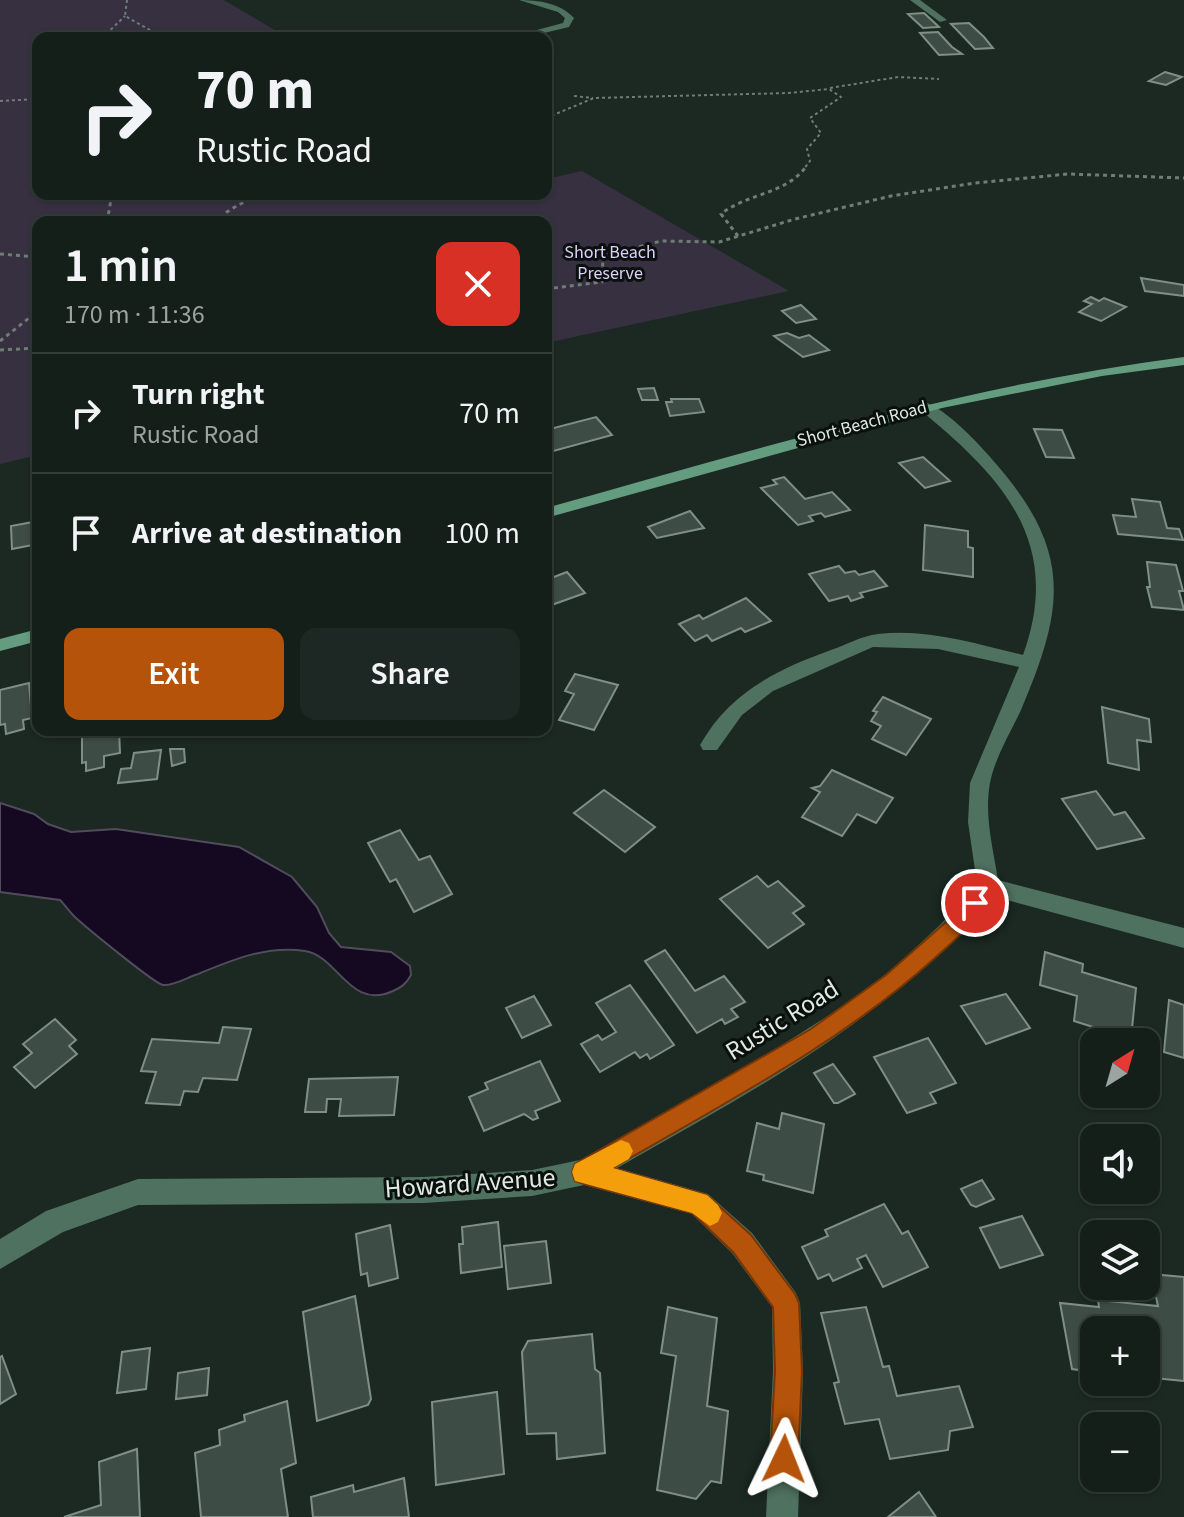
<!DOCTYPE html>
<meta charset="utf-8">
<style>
body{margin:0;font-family:"Source Sans 3",sans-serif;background:#1d2723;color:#f1f3f6;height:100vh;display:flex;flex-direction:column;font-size:30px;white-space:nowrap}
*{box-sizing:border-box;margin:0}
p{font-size:26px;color:#9da2a2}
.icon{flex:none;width:44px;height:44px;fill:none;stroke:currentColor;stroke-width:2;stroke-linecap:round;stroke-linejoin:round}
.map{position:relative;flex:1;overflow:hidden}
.sheet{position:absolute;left:32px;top:216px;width:520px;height:520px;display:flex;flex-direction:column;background:#141f1a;border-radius:16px;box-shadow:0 2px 6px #0004,0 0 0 2px #333d39}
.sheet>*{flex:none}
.guide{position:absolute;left:32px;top:32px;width:520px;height:168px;border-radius:16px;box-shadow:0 2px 6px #0004,0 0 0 2px #333d39;background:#141f1a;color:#f1f3f6;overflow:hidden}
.needle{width:52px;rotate:37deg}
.fabs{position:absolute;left:1080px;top:1028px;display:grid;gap:16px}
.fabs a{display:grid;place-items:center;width:80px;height:80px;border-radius:16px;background:#141f1a;box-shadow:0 2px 6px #0004,0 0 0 2px #333d39;font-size:40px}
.pin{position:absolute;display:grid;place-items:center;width:68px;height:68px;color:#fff;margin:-34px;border:4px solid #fff;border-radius:50%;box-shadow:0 2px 8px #0007}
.me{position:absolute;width:88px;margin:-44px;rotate:2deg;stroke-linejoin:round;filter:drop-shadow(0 0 6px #0008)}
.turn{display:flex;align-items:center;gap:28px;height:168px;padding:0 32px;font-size:36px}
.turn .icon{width:104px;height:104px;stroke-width:2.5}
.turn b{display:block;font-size:56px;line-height:68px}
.round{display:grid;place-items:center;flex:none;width:84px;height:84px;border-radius:16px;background:#1d2723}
.headline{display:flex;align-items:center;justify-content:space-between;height:136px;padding:0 32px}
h1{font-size:48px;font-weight:600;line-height:60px}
.cta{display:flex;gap:16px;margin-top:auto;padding:16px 32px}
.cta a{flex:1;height:92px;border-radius:16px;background:#b45309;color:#fff;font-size:32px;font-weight:600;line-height:92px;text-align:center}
.cta a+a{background:#1d2723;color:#f1f3f6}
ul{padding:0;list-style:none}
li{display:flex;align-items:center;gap:24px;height:120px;padding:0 32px;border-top:2px solid #333d39}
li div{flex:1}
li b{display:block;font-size:30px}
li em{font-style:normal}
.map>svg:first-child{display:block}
.green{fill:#363040}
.water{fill:#140921;stroke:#514c5b;stroke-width:2}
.building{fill:#3d4c44;stroke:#7e8f86;stroke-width:2}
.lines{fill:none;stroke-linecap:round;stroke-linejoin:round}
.path-far1{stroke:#707c76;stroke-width:2;stroke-dasharray:3 3;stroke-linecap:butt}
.path{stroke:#707c76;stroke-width:3;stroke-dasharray:4 4;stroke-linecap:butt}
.street{fill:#4f715f;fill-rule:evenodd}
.secondary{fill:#649c80;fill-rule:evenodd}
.route{fill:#b45309;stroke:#753606;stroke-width:2}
.slow{fill:#f59e0b}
.labels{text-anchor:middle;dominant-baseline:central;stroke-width:6;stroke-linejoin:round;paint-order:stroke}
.far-park-label{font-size:18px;fill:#decefa;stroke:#0a100d}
.far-street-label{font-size:18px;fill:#e0e9e3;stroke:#0a100d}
.near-street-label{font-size:26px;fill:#e0e9e3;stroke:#0a100d}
</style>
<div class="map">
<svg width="1184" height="1517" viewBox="0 0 1184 1517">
<rect width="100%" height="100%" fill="#1b2922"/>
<polygon class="green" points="0,0 224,0 288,38 38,38 38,194 546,194 546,179 582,171 789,291 546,343 546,222 38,222 38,455 0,464"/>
<path class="water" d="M0 803 34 814 48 824 71 832 116 829 239 847 292 877 317 907 329 933 341 947 391 952 410 966 411 975C406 984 402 987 393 991 350 1011 338 956 305 951 267 945 232 960 198 974 188 977 174 986 163 985 155 984 87 928 76 918 70 913 66 906 60 900L0 892Z"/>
<g class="building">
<polygon points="924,13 939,27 923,28 908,14"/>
<polygon points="969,23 984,37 993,48 975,49 951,24"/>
<polygon points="938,32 952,47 962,54 939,55 920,33"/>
<polygon points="1165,72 1182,77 1166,85 1149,81"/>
<polygon points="1141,278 1184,285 1184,296 1145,291"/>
<polygon points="1091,297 1099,301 1104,298 1126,307 1101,321 1079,312 1092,304 1084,301"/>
<polygon points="801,305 816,319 796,323 782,311"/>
<polygon points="787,333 799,338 809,335 829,350 803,357 774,336"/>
<polygon points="654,388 658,400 642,400 638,389"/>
<polygon points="671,399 699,399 704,412 670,416 666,402 672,402"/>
<polygon points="596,417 612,435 546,453 546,423 554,428"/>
<polygon points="1034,429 1062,430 1074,458 1046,457"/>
<polygon points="923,457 950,481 925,488 899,463"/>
<polygon points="784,477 805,499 832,492 850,510 825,517 821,513 809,516 813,521 798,525 761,488 777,484 773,480"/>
<polygon points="1132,499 1160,502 1167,528 1179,529 1183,540 1118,534 1113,515 1136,517"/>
<polygon points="690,511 704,528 657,538 648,527"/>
<polygon points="38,521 38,544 12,549 11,526"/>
<polygon points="925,525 968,531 968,547 973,548 973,577 923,570"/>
<polygon points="1147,562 1176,565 1183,591 1179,591 1184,610 1152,607 1147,587 1150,587"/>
<polygon points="839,566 845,573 855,571 859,575 874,571 887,586 860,593 863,597 851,601 848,596 829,601 809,574"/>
<polygon points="567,572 585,593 546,607 546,580"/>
<polygon points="746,598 771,621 745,632 741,628 712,641 707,635 695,641 679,624 699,615 703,619"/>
<polygon points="575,674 618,685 594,730 559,720 574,694 565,691"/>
<polygon points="29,683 32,718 23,720 24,729 6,734 5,724 0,725 0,690"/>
<polygon points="883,697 931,719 906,755 872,739 881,726 871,721 877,712 873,711"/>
<polygon points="1102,707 1149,719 1151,742 1137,740 1139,770 1108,763"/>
<polygon points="90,730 119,730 120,753 104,756 104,767 86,771 86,762 82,763 82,732"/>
<polygon points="170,749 184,749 185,762 172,766"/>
<polygon points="161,750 157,779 118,783 121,769 131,768 134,753"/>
<polygon points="832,770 893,798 876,823 857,814 842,836 802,817 820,792 812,788 820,786"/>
<polygon points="604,790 655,827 625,852 574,813"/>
<polygon points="1096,791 1114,815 1125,812 1144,838 1097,849 1062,799"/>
<polygon points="400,830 419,860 430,856 452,894 414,912 396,879 390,882 368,843"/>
<polygon points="757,876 768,887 778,881 804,906 793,913 804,924 768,948 720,899"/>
<polygon points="665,950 695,991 724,976 745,1002 731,1009 738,1017 725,1024 722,1019 697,1033 645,961"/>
<polygon points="1045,952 1083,964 1082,972 1136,988 1131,1039 1074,1021 1077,996 1040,985"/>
<polygon points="630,985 674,1045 650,1059 647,1054 640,1058 635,1052 600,1072 581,1044 598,1035 602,1040 616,1032 596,1003"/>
<polygon points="1006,994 1030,1028 986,1044 961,1006"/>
<polygon points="534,996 551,1025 522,1038 506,1008"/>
<polygon points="1169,1000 1184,1005 1184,1058 1164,1052"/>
<polygon points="55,1019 76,1040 69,1046 77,1054 35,1088 14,1067 32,1053 23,1044"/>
<polygon points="223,1027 251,1029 237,1080 203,1078 198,1092 184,1091 180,1105 146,1103 156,1072 141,1071 152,1039 219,1043"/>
<polygon points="928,1038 956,1083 930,1093 936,1103 907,1113 874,1057"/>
<polygon points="540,1061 560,1101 535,1111 538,1118 533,1120 524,1114 484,1131 469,1097 488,1089 485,1083"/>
<polygon points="833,1064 855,1094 838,1103 834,1103 814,1073"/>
<polygon points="398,1077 394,1115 339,1116 341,1099 327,1099 326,1112 305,1112 309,1079"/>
<polygon points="782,1113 824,1124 813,1193 763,1180 764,1175 747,1171 757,1123 779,1129"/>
<polygon points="982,1180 994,1199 976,1207 971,1205 961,1189"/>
<polygon points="884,1204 902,1234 908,1231 928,1267 883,1287 866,1255 857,1259 862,1268 833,1281 829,1274 818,1279 802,1247 828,1236 825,1230"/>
<polygon points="1022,1216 1043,1255 1000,1268 980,1228"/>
<polygon points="498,1222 502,1267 461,1273 459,1244 463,1244 462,1227"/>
<polygon points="390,1225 398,1278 369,1286 367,1273 361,1275 356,1234"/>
<polygon points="546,1241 551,1283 508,1289 504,1246"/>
<polygon points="1151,1274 1184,1277 1184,1381 1154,1378 1152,1384 1133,1382 1146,1382 1146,1330 1094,1330 1094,1372 1072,1369 1060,1303 1099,1307 1098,1300 1158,1306"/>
<polygon points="355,1296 371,1399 368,1405 317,1421 303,1312"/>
<polygon points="668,1307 717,1318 707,1406 728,1411 721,1483 711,1481 696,1499 657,1490 676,1356 661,1353"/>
<polygon points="866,1307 883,1367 889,1366 897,1396 959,1386 973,1427 950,1431 948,1450 890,1459 879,1419 845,1424 834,1383 839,1382 821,1313"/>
<polygon points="592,1334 595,1369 600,1373 605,1453 557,1459 556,1433 527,1434 522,1352 528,1341"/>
<polygon points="150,1348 146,1389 117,1393 122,1352"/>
<polygon points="2,1356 16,1394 0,1404 0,1357"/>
<polygon points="209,1368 207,1395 176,1399 178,1373"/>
<polygon points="497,1392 504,1474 436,1485 432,1402"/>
<polygon points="287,1401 296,1463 281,1469 288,1517 201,1517 195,1453 220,1445 219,1430 245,1421 244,1415"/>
<polygon points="137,1449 140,1517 64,1517 101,1505 99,1462"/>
<polygon points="404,1478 409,1517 313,1517 311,1497 353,1485 354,1492"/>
<polygon points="919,1492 936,1517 888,1517"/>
</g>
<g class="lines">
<g class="path-far1">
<polyline points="127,0 125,16 164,38"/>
<polyline points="102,38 125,16"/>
<polyline points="830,88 898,77 939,79"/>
<polyline points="574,96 593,98"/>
<polyline points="0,101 38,99"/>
<polyline points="546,118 594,98 789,93 829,89 841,97 810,118 821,133 807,149 810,161 803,170"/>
</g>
<g class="path">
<polyline points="107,222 112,194"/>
<path d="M213 222C234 206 256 192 283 195 301 197 316 200 334 194"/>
<path d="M738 236 721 214C746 194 785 194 805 168"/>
<polyline points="0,254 38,257"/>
<polyline points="546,289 602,282 603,256 661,241 719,242 795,219 891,196 975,183 1068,174 1184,178"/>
<polyline points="0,341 38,311"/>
<polyline points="0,350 38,348"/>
</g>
<g class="street">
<path d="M519 0C539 0 560 3 574 18L569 27 523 38H507L563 23 565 18 558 12Z"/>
<polygon points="910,0 920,0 947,20 940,22"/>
<path d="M924 402C946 408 982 447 997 465 1073 553 1064 609 1021 710 1010 734 995 757 990 783 984 815 993 848 998 880L1184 928V948L992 896C885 1022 758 1088 617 1168L708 1194 752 1233 796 1293 800 1303 803 1371 798 1517H766L773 1371 772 1307 732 1253 692 1214 584 1185 532 1196 424 1203 138 1205 63 1232 0 1269V1239L46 1211 138 1179 424 1177 532 1170 580 1160 738 1073 845 1005 895 967 940 925 977 884 968 822 970 783 1019 667 938 649 873 647 773 691 742 715 717 750H703L700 745C730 692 776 670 831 650 846 645 861 636 878 634 926 628 977 644 1023 655 1064 542 1002 477 919 409V403Z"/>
</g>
<g class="secondary">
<path d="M1184 357V365L1102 376 942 408 546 518V508C758 449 966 385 1184 357Z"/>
<polygon points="38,629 38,641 0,651 0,639"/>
</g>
</g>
<path class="route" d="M975 894 982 897 985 903C974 925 954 940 936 957 840 1044 724 1103 613 1168L707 1195 751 1235 795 1294 799 1303 802 1371 798 1459 794 1469 784 1473 775 1469 770 1459 775 1371 773 1307 733 1252 692 1213 584 1184 575 1181 572 1172 575 1164 811 1029 886 975 955 914 968 897Z"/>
<polygon class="slow" points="621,1140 629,1143 633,1151 629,1159 613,1168 707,1195 718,1205 722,1213 718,1222 710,1226 692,1213 575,1181 572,1172 575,1164"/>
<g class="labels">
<g class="far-park-label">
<text x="610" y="252">Short Beach<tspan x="610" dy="21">Preserve</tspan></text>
</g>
<g class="far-street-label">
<text transform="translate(862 424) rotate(-15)">Short Beach Road</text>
</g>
<g class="near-street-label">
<text transform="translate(782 1020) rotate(-32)">Rustic Road</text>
<text transform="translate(470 1183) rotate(-4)">Howard Avenue</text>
</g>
</g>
</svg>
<div class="fabs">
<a><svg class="needle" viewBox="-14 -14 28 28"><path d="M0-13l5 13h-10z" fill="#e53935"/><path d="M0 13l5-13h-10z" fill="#9da2a2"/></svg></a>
<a><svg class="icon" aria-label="sound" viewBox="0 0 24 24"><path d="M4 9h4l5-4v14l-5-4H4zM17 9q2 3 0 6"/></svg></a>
<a><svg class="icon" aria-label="layers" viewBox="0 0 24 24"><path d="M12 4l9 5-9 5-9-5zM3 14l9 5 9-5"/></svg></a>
<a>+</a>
<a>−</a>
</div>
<div class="pin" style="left:975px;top:903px;background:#d93025"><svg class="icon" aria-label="arrive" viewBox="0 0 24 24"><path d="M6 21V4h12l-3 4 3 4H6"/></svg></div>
<svg class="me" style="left:784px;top:1459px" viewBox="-20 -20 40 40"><path d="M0-17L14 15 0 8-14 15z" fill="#b45309" stroke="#fff" stroke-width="4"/></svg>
<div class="guide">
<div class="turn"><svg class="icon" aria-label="right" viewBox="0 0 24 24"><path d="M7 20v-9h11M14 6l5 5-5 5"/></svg><div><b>70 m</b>Rustic Road</div></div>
</div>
<section class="sheet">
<div class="headline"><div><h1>1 min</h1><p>170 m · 11:36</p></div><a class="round" style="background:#d93025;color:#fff"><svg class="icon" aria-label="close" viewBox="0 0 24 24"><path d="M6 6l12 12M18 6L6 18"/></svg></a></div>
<ul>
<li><svg class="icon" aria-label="right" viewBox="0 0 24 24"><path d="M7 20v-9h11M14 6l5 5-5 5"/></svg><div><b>Turn right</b><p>Rustic Road</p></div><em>70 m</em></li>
<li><svg class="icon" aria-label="arrive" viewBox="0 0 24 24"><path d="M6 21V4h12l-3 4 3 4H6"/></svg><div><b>Arrive at destination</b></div><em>100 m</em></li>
</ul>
<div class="cta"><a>Exit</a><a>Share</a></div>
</section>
</div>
